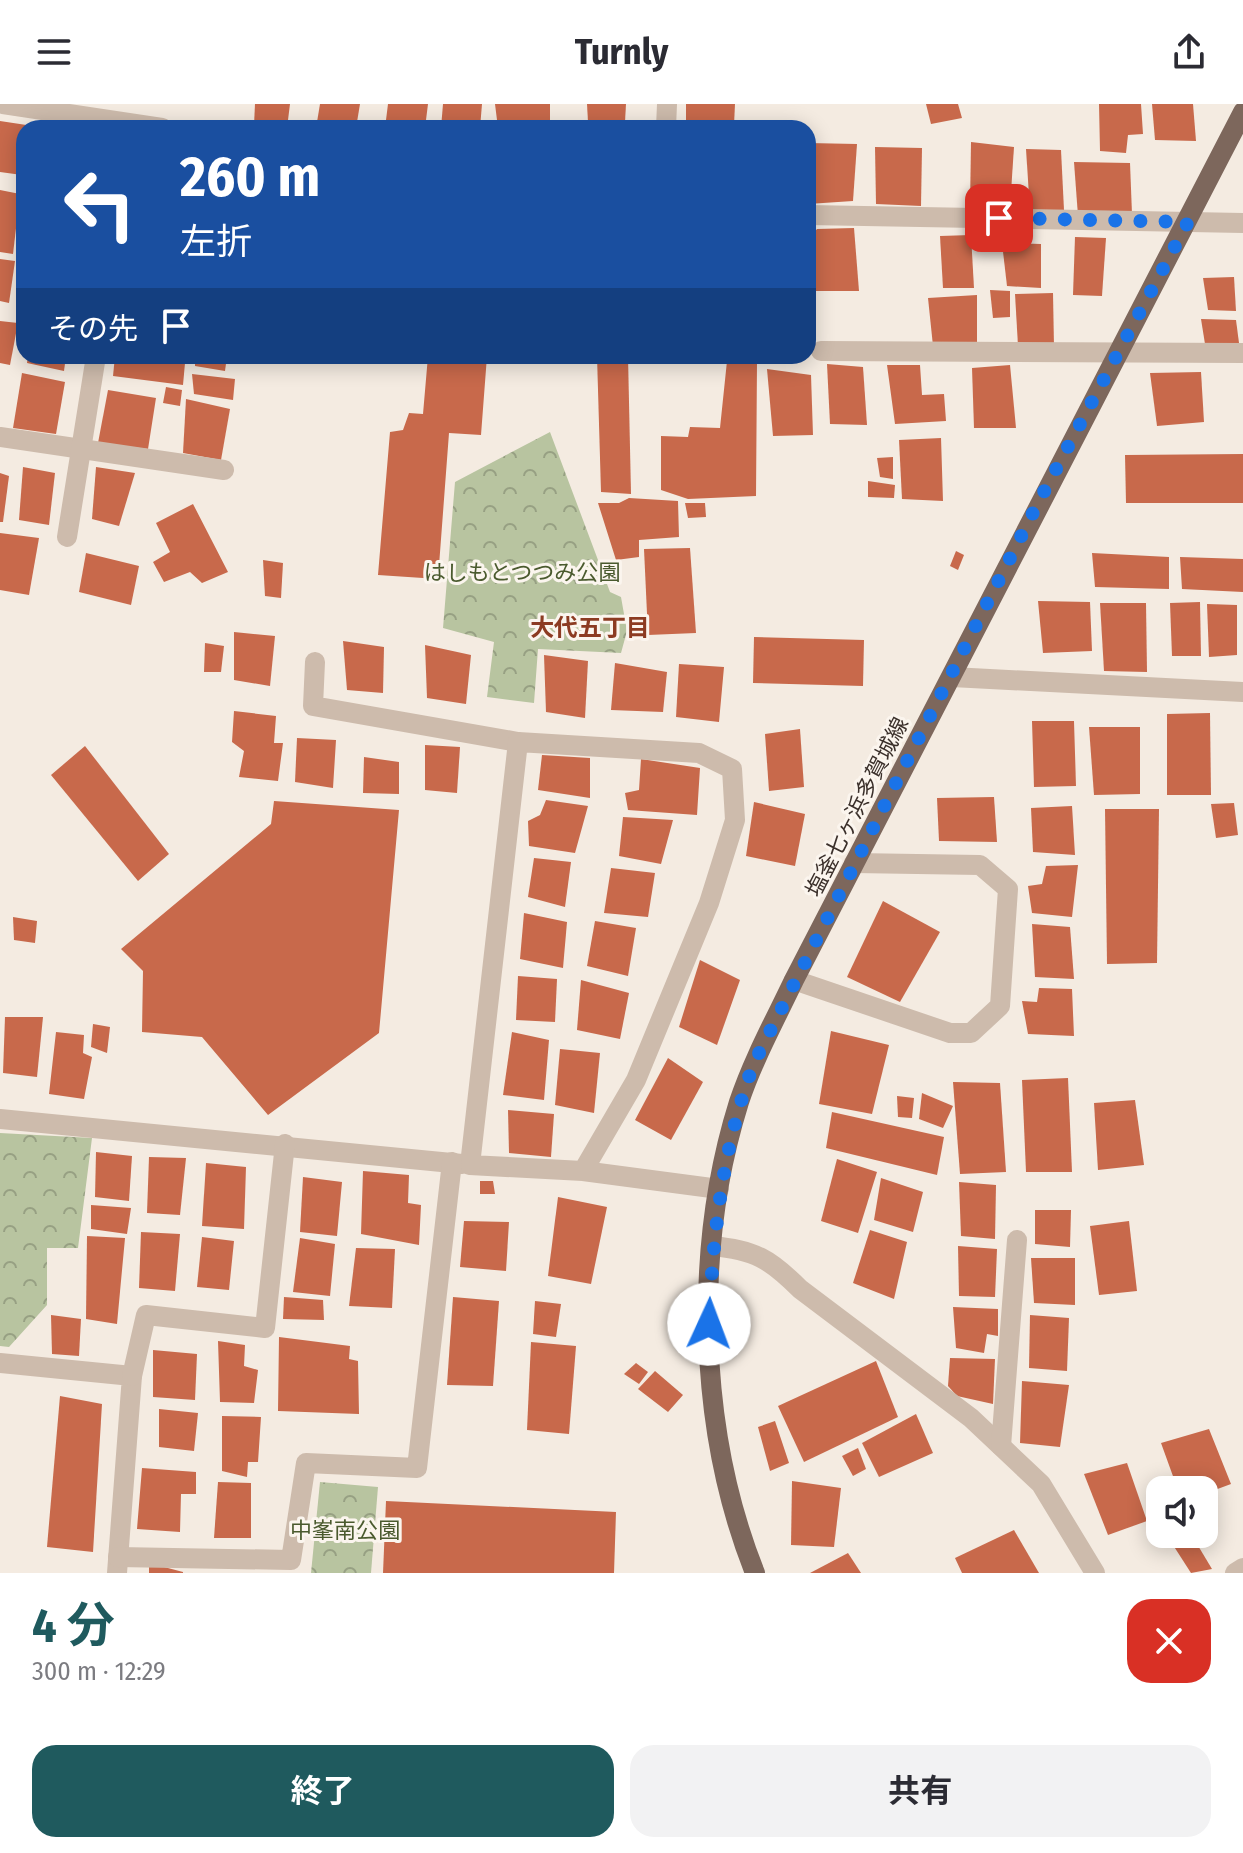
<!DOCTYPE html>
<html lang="ja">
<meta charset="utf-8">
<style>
body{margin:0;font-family:"Fira Sans Condensed","Noto Sans JP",sans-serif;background:#f2f2f3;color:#2b2b33;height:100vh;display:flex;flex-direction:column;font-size:30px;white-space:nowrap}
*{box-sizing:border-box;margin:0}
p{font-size:26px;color:#7c7c81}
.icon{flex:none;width:44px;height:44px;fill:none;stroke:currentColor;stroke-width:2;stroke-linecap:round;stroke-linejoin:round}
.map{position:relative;height:1469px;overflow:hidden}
.panel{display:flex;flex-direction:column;background:#fff;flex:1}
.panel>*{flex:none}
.guide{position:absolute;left:16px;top:16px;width:800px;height:244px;border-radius:24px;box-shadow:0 4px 20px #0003;background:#1a4fa0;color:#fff;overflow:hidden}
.buttons{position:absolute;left:1146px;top:1372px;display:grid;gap:16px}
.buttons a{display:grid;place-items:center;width:72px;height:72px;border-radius:16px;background:#fff;box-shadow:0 4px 20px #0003;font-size:40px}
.pin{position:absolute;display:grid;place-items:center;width:68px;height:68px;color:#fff;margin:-34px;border-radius:16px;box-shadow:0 4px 12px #0006}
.me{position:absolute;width:88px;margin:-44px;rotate:2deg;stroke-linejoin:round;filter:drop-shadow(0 0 6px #0008)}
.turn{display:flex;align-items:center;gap:28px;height:168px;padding:0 32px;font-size:36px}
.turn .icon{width:104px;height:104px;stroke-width:2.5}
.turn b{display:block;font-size:56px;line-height:68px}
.then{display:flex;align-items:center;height:76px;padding:0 32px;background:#0003;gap:16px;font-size:30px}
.round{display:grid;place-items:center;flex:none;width:84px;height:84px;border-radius:24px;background:#f2f2f3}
.headline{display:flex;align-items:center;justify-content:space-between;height:136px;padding:0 32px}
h1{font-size:48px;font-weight:700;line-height:60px;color:#1f5a5e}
.primary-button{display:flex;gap:16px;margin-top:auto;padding:16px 32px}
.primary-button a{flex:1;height:92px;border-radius:24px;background:#1f5a5e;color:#fff;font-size:32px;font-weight:700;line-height:92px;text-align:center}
.primary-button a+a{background:#f2f2f3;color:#2b2b33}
header{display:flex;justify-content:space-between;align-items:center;height:104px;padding:0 32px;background:#fff;font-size:36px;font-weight:700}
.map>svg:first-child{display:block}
.park{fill:url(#park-crowns)}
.building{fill:#c8694b}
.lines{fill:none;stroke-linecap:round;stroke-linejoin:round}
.street{stroke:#cdbbac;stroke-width:20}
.primary{stroke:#7d675c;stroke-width:20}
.route{stroke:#1a73e8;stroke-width:14;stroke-dasharray:0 25.2}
.labels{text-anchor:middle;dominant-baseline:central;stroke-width:6;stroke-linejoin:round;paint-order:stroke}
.park-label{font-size:22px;fill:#4a5a2e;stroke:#fbf5ee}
.street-label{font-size:22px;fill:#3b302b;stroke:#fbf5ee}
.neighbourhood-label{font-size:24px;font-weight:bold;fill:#8c3b22;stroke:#fbf5ee}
</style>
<header><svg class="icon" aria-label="menu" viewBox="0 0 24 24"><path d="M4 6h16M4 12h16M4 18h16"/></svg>Turnly<svg class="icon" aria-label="share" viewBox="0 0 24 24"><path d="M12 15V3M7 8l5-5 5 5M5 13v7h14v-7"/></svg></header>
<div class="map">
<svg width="1243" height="1469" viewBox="0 0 1243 1469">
<defs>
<pattern id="park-crowns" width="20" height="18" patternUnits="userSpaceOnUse" patternTransform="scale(2)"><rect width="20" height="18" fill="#b8c4a0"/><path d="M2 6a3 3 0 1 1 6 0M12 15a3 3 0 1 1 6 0" fill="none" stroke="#97a083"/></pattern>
</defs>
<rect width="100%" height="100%" fill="#f4ebe1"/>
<g class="park">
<polygon points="550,328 610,488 621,493 627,527 621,549 538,545 534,599 487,593 494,538 443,524 455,378"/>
<polygon points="0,1029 92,1034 78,1144 47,1144 47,1201 9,1243 0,1242"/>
<polygon points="320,1378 378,1383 371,1469 311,1469"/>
</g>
<g class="building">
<polygon points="255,0 290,0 287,24 254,21"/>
<polygon points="320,0 360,0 356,24 316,24"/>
<polygon points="388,0 428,0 425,24 385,24"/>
<polygon points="443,0 482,0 480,24 441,24"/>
<polygon points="495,0 550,0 550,24 498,24"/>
<polygon points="587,0 626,0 625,18 588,18"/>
<polygon points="686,0 735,0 734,21 686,17"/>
<polygon points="926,0 958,0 962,14 931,20"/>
<polygon points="1099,0 1141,0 1143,30 1128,31 1126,49 1100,47"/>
<polygon points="1152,0 1193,0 1196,37 1155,36"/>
<polygon points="0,17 33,22 24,24 22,71 0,68"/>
<polygon points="971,38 1014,43 1010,103 970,103"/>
<polygon points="808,39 857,40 853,97 808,100"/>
<polygon points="875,43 922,44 921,102 876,100"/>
<polygon points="1026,45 1061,46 1064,106 1030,107"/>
<polygon points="1074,58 1130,59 1132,110 1078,112"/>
<polygon points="0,86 20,90 13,150 0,148"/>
<polygon points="854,124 859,187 813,187 808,136 817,125"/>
<polygon points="971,131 974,184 943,184 940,132"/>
<polygon points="1075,133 1106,134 1102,192 1073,191"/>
<polygon points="1002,139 1041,140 1041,184 1007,182"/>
<polygon points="0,155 15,157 9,199 0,197"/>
<polygon points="1234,173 1236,207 1208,206 1203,174"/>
<polygon points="990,186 1010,187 1010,213 993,214"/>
<polygon points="1053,189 1054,243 1018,242 1015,190"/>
<polygon points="977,191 977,242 933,242 928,194"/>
<polygon points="1201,215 1236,216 1239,239 1205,240"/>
<polygon points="0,217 18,219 10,261 0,259"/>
<polygon points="28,252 66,252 64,267 27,259"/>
<polygon points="115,252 168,252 185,259 183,281 113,272"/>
<polygon points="195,252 227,252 225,267 195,262"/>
<polygon points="428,252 487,252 481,331 449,329 438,475 378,471 390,328 403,326 409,309 423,310"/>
<polygon points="597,252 628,252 631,390 601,388"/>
<polygon points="727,257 757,258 756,392 688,395 661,386 661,332 688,333 690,323 720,324"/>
<polygon points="827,260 863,263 867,321 830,320"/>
<polygon points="887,261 920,261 922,291 944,290 946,317 895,320"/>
<polygon points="1010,261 1016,324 974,324 972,264"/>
<polygon points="767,265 811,271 813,331 773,332"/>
<polygon points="1201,268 1204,318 1157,322 1150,269"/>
<polygon points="22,269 65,278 56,330 13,324"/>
<polygon points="192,270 235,275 233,296 194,290"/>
<polygon points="166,283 182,286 180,302 163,299"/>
<polygon points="108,286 156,294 148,345 98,339"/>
<polygon points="186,295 230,305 221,356 183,349"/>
<polygon points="941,334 943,397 902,395 899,336"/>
<polygon points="1243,350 1243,399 1126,399 1125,351"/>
<polygon points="893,353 893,375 880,373 877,354"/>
<polygon points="23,363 55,369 49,421 19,416"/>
<polygon points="96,363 135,369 119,422 92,415"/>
<polygon points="0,369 9,372 3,418 0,418"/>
<polygon points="868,377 895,381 894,394 868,393"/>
<polygon points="629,394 678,397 679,433 639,436 639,453 616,456 598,399 619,399"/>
<polygon points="685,399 705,399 706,413 688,414"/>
<polygon points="193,400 228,468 202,479 190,468 164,478 153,458 170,448 156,419"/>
<polygon points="0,429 39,434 29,491 0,486"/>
<polygon points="690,444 696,529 648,531 644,445"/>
<polygon points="956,447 964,451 958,466 950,462"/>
<polygon points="86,449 139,462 131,501 79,488"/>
<polygon points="1092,449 1169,453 1169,485 1095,483"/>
<polygon points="1180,453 1243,455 1243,488 1182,485"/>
<polygon points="263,456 283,459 281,494 265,492"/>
<polygon points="1038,497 1090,498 1092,547 1043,549"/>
<polygon points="1200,498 1201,552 1172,552 1170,499"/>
<polygon points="1100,499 1146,499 1147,568 1104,567"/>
<polygon points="1207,500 1237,501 1237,551 1209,553"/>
<polygon points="234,528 275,532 270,582 234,576"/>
<polygon points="754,533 864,536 863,582 753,579"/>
<polygon points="343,537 384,543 383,589 347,586"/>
<polygon points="205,539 224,542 221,568 204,568"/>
<polygon points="425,541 471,551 466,600 427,594"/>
<polygon points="544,551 588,557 585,614 546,608"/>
<polygon points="615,559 667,568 663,608 611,606"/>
<polygon points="679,560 724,563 719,618 676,613"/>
<polygon points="234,607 276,612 274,639 283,639 278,677 239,673 244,647 232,638"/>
<polygon points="1210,609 1211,691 1167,691 1167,610"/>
<polygon points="1032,617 1074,617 1076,682 1034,683"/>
<polygon points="1089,623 1140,623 1140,690 1094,691"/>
<polygon points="800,625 804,683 769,687 765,630"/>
<polygon points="297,634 336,636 333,684 295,678"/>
<polygon points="425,641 460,643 457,689 425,686"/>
<polygon points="85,642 169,750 138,777 51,671"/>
<polygon points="542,651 590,654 590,694 538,686"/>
<polygon points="364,653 399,658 399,690 363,689"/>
<polygon points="641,655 700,664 697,711 628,706 625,689 639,686"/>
<polygon points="994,693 997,738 939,737 937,694"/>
<polygon points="546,696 588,702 575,749 529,742 528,717 540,711"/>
<polygon points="274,697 399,706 379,929 268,1011 202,933 142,928 143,867 121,845 271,720"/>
<polygon points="754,698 805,710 795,762 746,752"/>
<polygon points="1234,699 1238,731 1216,734 1211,700"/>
<polygon points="1072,702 1075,751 1033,748 1031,704"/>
<polygon points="1105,705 1159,705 1157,859 1107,860"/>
<polygon points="623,713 673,716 661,760 619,752"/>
<polygon points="534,754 571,758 565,803 528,793"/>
<polygon points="1078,761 1072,813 1032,809 1028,782 1042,780 1046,762"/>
<polygon points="611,764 655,769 648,813 604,809"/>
<polygon points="883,797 940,828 900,898 847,873"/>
<polygon points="524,809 567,818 563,864 520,855"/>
<polygon points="13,813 37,817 35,839 14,836"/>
<polygon points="595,817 636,824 628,872 587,862"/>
<polygon points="1032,820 1070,823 1074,875 1035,873"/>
<polygon points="700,856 740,876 717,941 679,923"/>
<polygon points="518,872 557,875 555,918 516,916"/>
<polygon points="581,876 629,889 620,935 577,926"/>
<polygon points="1039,884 1072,885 1074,932 1028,930 1022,897 1037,898"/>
<polygon points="5,913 43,913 37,973 3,969"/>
<polygon points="93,920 110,923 107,949 91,943"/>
<polygon points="831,927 889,941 872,1010 819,1000"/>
<polygon points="56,928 84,931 83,949 92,953 84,995 49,990"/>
<polygon points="512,928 549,936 544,996 503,991"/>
<polygon points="560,945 600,949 594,1009 555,1001"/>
<polygon points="668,954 703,978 671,1036 635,1016"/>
<polygon points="1068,974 1072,1068 1026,1068 1022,976"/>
<polygon points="953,978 1000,979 1006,1068 960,1070"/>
<polygon points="922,989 953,1002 943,1024 919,1015"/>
<polygon points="897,992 914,994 912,1014 898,1013"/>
<polygon points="1135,996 1144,1061 1098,1066 1094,999"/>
<polygon points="508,1006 554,1010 551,1053 509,1049"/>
<polygon points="832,1008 944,1033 937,1071 826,1044"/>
<polygon points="96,1048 132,1052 129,1097 95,1093"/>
<polygon points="149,1053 186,1054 180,1111 147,1109"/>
<polygon points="837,1055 877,1068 858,1129 821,1117"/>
<polygon points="206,1059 246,1063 244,1125 202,1122"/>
<polygon points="363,1067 409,1071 408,1099 421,1101 419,1141 361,1130"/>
<polygon points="303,1073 342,1078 337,1132 300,1128"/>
<polygon points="881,1074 923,1088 913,1128 874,1116"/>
<polygon points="480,1077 493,1077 495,1090 480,1090"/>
<polygon points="959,1078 996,1081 995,1135 961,1132"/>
<polygon points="558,1093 607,1103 591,1180 548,1172"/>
<polygon points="91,1101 131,1104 127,1130 91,1125"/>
<polygon points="1035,1106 1071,1106 1070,1143 1035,1140"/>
<polygon points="464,1117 509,1118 506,1167 460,1163"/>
<polygon points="1129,1117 1137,1187 1099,1191 1090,1122"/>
<polygon points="870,1126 907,1138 894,1195 853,1179"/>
<polygon points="141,1128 180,1130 175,1187 139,1184"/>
<polygon points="87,1132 125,1134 117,1220 86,1215"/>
<polygon points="202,1133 234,1137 229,1186 197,1183"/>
<polygon points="300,1134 335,1140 330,1192 293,1188"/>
<polygon points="958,1142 997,1145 995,1193 959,1192"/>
<polygon points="356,1144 395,1145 392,1204 349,1202"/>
<polygon points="1031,1154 1075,1154 1075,1201 1034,1199"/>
<polygon points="284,1193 323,1196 324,1216 283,1215"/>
<polygon points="453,1193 499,1197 493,1282 447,1281"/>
<polygon points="535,1197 561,1200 556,1233 533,1230"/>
<polygon points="953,1203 998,1205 998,1232 987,1230 984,1249 956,1244"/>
<polygon points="51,1211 81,1215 79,1252 52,1250"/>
<polygon points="1030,1211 1069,1214 1067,1267 1029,1264"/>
<polygon points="279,1233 350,1242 349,1255 358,1257 359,1310 278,1307"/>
<polygon points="218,1237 245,1241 244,1262 258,1266 254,1299 220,1298"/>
<polygon points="531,1238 576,1242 569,1330 527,1326"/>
<polygon points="153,1246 197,1250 195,1296 153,1293"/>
<polygon points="950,1254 995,1255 993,1300 957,1292 948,1282"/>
<polygon points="876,1257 898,1313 804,1358 778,1302"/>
<polygon points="636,1259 648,1268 639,1280 624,1270"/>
<polygon points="655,1267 683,1291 668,1308 638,1285"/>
<polygon points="1022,1277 1069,1281 1060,1343 1020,1339"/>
<polygon points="60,1292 102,1300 93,1448 47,1443"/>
<polygon points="159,1305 198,1309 194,1347 159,1343"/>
<polygon points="916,1310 933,1349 879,1373 862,1339"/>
<polygon points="222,1312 261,1313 258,1358 248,1358 247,1373 222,1367"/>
<polygon points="775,1317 789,1359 770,1367 758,1323"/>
<polygon points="1209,1325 1231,1380 1204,1390 1204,1386 1178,1386 1161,1339"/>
<polygon points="858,1344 866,1365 853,1372 842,1352"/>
<polygon points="1127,1359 1147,1417 1108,1431 1084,1370"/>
<polygon points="142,1364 196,1368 196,1390 181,1390 180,1428 137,1425"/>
<polygon points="792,1377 841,1384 834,1443 791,1441"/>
<polygon points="218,1378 251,1379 251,1434 214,1434"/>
<polygon points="386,1397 616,1408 614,1469 383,1469"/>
<polygon points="1014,1426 1039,1469 962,1469 955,1454"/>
<polygon points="1188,1430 1191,1430 1212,1465 1191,1469 1173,1441"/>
<polygon points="848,1449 861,1469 810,1469"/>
<polygon points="149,1459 183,1468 183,1469 149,1469"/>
</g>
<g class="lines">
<g class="street">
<polyline points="3,0 162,24"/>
<polyline points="666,24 667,0"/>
<polyline points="808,111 1243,119"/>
<polyline points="821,247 1243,249"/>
<polyline points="0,333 224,366"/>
<polyline points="67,433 96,252"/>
<polyline points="315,558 313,602 518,638"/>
<polyline points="952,573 1243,588"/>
<polyline points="794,876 950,929 971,929 1000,902 1008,785 980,761 854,759"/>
<polyline points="0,1015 462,1060"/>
<polyline points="583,1067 636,976 709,799 735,716 732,665 699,649 518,638 470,1061 583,1067 719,1085"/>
<path d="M712 1142C755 1146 770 1155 800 1185L971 1314 1041 1380 1095 1469"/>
<polyline points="0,1259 132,1272 117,1469"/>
<polyline points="132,1272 146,1211 265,1224 285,1040"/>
<polyline points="1001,1342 1017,1136"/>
<polyline points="118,1453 291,1456 306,1359 417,1364 452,1058"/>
<polyline points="1235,1469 1243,1464"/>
</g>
<path class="primary" d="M755 1469C698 1326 693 1145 739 998 753 956 775 916 794 876L1243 8"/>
</g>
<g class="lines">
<path class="route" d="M709 1220C713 1130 722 1045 754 959L1039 397 1188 118 999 114"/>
</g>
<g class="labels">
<g class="park-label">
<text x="522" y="468">はしもとつつみ公園</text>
<text x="345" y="1426">中峯南公園</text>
</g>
<g class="street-label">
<text transform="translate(857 703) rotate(-63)">塩釜七ヶ浜多賀城線</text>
</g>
<g class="neighbourhood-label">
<text x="590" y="524">大代五丁目</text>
</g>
</g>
</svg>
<div class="buttons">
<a><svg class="icon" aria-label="sound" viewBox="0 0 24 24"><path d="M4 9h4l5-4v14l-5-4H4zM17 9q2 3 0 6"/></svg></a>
</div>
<div class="pin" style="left:999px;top:114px;background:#d93025"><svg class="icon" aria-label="arrive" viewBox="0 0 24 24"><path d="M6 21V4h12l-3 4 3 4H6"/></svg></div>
<svg class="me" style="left:709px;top:1220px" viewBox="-20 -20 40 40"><circle r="19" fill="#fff"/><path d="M0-13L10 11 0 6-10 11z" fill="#1a73e8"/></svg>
<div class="guide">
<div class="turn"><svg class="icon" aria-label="left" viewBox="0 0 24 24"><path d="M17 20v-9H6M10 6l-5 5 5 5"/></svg><div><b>260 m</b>左折</div></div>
<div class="then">その先<svg class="icon" aria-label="arrive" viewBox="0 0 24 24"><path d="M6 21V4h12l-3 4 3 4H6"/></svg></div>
</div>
</div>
<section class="panel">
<div class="headline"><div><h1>4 分</h1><p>300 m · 12:29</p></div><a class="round" style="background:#d93025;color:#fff"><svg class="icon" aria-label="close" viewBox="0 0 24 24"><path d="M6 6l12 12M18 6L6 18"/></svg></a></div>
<div class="primary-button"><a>終了</a><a>共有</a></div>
</section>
